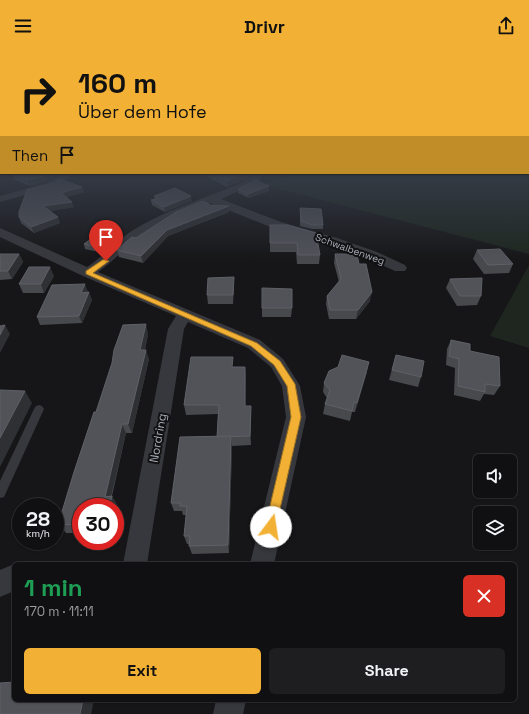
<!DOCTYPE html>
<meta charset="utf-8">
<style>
body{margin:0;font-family:"Space Grotesk",sans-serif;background:#1e1e20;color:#f1f3f6;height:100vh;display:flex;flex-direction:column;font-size:15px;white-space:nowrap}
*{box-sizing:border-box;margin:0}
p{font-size:13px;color:#9c9d9f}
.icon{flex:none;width:22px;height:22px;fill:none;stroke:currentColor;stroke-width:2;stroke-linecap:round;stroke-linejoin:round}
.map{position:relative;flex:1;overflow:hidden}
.sheet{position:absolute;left:12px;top:510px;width:505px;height:140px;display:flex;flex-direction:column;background:#101012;border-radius:6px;box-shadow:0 1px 3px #0004,0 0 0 1px #303032}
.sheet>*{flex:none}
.banner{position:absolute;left:0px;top:0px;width:529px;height:122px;box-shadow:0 1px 3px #0004,0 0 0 1px #303032;background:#f2b134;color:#111;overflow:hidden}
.tools{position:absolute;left:473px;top:402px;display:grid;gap:8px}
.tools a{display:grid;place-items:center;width:44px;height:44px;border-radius:6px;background:#101012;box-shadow:0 1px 3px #0004,0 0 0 1px #303032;font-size:20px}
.speed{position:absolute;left:12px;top:446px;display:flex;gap:8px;font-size:20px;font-weight:700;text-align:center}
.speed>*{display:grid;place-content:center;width:52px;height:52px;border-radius:50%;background:#101012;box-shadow:0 1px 3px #0004,0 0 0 1px #303032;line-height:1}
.speed small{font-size:10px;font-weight:400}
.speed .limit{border:6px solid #d22;background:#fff;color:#111}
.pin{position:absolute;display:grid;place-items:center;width:34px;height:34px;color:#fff;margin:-41px -17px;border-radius:50% 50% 50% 0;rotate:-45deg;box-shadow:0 0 4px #0007}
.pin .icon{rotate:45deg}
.me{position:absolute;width:44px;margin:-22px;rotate:14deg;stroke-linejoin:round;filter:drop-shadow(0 0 3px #0008)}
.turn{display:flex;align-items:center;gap:14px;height:84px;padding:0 12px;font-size:18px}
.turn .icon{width:52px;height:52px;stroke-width:2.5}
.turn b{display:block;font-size:28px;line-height:34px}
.then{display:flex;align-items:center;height:38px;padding:0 12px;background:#0003;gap:8px;font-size:15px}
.round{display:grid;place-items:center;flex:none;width:42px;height:42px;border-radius:6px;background:#1e1e20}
.summary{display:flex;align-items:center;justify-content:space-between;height:68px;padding:0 12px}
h1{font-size:24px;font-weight:700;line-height:30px;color:#1e9e55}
.cta{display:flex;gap:8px;margin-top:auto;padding:8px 12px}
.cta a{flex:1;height:46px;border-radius:6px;background:#f2b134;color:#111;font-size:16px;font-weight:700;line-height:46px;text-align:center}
.cta a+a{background:#1e1e20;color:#f1f3f6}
header{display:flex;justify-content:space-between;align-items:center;height:52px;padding:0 12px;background:#f2b134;color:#111;font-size:18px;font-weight:700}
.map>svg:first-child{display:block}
.green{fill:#1e261f}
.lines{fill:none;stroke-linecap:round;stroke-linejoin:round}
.service{fill:#37383d;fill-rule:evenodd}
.minor{fill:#37383d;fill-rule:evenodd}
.wall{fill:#47494d}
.shaded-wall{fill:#2f3033}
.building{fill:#525359;stroke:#5f6168}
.route{fill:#f2b134;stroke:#9d7322}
.labels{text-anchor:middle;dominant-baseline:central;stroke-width:4;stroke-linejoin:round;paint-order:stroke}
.far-street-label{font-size:10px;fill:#a8adb8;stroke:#111113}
.street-label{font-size:12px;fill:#a8adb8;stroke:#111113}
</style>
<header><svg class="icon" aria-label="menu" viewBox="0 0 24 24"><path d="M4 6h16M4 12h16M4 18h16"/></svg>Drivr<svg class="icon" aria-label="share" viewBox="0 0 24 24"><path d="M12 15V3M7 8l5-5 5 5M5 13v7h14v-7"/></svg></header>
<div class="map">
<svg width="529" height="662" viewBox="0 0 529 662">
<rect width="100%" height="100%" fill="#161618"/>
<g class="green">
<polygon points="528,116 529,202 264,133 295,121 528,121"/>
<polygon points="529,213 529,296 490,284"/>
</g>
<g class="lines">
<polygon class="service" points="39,353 42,354 44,357 4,445 0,446 0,429 34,357 36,354"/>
<g class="minor">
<polygon points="64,121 76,121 54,135 0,150 0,144 46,131"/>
<path d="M250 121H260L262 124 258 130 221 147 281 170 337 186 377 200 405 213 407 216 405 219H395L367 206 329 192 273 176 211 151C186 162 160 170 138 186 124 196 113 210 98 220L260 288 283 307 297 329 300 334 306 365 274 512H250L286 365 282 334 271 315 248 296 188 270 184 277 147 512H123L168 277 176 264 83 224 0 185V176L87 215C103 205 115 190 130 180 163 159 202 147 237 133L250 126 252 124Z"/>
<polygon points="14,512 14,539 0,545 0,518"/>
<polygon points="216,648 246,648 243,662 213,662"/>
</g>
</g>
<g class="wall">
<polygon points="200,121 249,121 249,125 227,135"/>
<polygon points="12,122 45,130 30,134 15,128"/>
<polygon points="53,131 84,140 66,145 74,155 50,159 60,171 34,181 21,171 19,165"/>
<polygon points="238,137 269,139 249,146 238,141"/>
<polygon points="154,144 192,149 165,160 152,153 151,148 155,147"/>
<polygon points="210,153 229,154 229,160 168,184 143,211 119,205 117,198 136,186"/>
<polygon points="300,156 323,173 323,177 312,177 300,174"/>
<polygon points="270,173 320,203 319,212 297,212 296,200 270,200"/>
<polygon points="116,183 118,188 103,201 85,197 84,192"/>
<polygon points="477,198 513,212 509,221 484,222 473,207"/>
<polygon points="0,202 19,202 23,210 12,227 0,228"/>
<polygon points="335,202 359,212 370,249 356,267 329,267 326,252 327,244 339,230 334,211"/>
<polygon points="54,224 44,241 23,241 19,232"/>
<polygon points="450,227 481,244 477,253 457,254 446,236"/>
<polygon points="234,234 233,252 208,252 207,243"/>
<polygon points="262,236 292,256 291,265 262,265"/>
<polygon points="87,240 92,248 82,271 40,273 37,265 88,240"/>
<polygon points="148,282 145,298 149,307 132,381 126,381 112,444 117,453 81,455 81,481 66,481 60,473 62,464 61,463"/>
<polygon points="451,288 470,299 500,334 494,343 484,342 480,349 454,343 455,316 446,313 447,297"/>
<polygon points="396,303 421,325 418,335 389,328"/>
<polygon points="233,315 245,315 245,354 251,363 251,393 232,394 229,501 192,502 189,494 189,492 187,492 184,484 186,463 183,463 182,459 174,459 171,451 217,385 218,362 186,363 184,353"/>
<polygon points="367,320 355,360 352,360 350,369 323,362 325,352 327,346 323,340 324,331"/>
</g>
<g class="shaded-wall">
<polygon points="48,121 60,121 45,130 30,134 27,128"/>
<polygon points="243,121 249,121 249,125 227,135 227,129"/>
<polygon points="263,121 271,121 263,124"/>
<polygon points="269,134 269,139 249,146 248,142"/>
<polygon points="82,135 84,140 63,146 61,141"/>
<polygon points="191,144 192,149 165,160 164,155"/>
<polygon points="72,150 74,155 45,160 43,154"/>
<polygon points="229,154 229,160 168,184 143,211 141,204 167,178"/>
<polygon points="58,165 60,171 34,181 31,175"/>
<polygon points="116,183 118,188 103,201 101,196"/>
<polygon points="19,202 23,210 12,227 8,219"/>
<polygon points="50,215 54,224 44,241 41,232"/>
<polygon points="85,232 88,240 84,248 81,241"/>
<polygon points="89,240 92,248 82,271 79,264"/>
<polygon points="372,240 370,249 356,267 358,258"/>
<polygon points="146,272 148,282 143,308 140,298"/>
<polygon points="5,273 10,282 0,301 0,283"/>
<polygon points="146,298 149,307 132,381 128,372"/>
<polygon points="369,310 367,320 355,360 357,351"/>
<polygon points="245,315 246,325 245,363"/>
<polygon points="25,339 32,351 0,415 0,386"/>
<polygon points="251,354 251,393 250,384"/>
<polygon points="122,372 126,381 109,453 105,445"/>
<polygon points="231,384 232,394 229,501 228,493"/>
<polygon points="112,444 117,453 115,459 115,455 109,455"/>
<polygon points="83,648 94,648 91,662 80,662"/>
</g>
<g class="building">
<polygon points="16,121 48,121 43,124 27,128 12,122"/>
<polygon points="212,121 243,121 227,129"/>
<polygon points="60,127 82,135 61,141 72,150 43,154 58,165 31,175 19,165 19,160 27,138 53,131"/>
<polygon points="256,128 269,134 248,142 238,137"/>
<polygon points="175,136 191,144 164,155 151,148 158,146 154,144"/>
<polygon points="203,149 210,153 229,154 167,178 141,204 117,198 132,185 136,186 176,160"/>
<polygon points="300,156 321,157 323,173 312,173 301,169"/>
<polygon points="270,173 287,173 316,181 320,203 298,203 297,191 270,191"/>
<polygon points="100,180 116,183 101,196 84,192"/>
<polygon points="500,197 513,212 488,213 477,198"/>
<polygon points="0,202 19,202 8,219 0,219"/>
<polygon points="335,202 357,202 359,212 366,212 372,240 358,258 330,258 327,244 341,227"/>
<polygon points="29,215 50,215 41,232 19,232"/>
<polygon points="234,225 233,243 207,243 208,226"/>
<polygon points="482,226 481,244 460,244 450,227"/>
<polygon points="85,232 81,241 89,240 79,264 37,265 52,233"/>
<polygon points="262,236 292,237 292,256 262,256"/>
<polygon points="146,272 140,298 146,298 128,372 122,372 105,445 112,444 109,455 81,455 81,472 60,473 63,463 61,463 74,420 94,360 96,360 112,311 114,298 123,273"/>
<polygon points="5,273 0,283 0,274"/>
<polygon points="451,288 470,292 470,299 499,305 500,334 485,332 485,340 458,334 459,307 449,304"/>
<polygon points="342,303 369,310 357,351 354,350 352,359 325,352 330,338 324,331 329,319 338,315"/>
<polygon points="396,303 424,309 421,325 392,318"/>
<polygon points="191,305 233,305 232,315 245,315 245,354 251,354 250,384 217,385 219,353 184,353"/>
<polygon points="0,338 25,339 0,386"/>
<polygon points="231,384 228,493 189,494 190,484 184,484 187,454 180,454 180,451 171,451 180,385"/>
<polygon points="14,630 14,648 83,648 80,662 0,662 0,631"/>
</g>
<linearGradient id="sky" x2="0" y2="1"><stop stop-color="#0c0c0d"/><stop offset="0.56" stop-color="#363c48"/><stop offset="1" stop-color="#363c48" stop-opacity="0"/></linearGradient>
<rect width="529" height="209" fill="url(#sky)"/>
<polygon class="route" points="104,207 109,209 93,221 257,291 280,309 295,332 301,365 275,479 271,481 267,479 265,475 291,365 287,334 274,313 251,294 86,222 86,219"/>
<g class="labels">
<g class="far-street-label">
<text transform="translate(350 197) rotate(20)">Schwalbenweg</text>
</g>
<g class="street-label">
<text transform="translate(158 386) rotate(-80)">Nordring</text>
</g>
</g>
</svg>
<div class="tools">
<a><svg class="icon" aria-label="sound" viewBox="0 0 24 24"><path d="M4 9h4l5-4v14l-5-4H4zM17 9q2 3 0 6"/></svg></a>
<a><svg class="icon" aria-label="layers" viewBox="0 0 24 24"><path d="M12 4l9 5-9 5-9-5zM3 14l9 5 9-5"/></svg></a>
</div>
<div class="speed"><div>28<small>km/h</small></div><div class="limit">30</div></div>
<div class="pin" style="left:106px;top:209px;background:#d93025"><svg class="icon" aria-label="arrive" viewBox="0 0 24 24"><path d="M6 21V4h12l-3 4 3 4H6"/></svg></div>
<svg class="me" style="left:271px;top:475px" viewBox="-20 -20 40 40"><circle r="19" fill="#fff"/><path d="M0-13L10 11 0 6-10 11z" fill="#f2b134"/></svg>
<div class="banner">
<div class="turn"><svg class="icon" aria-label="right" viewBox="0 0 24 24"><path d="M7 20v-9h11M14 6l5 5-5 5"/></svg><div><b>160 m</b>Über dem Hofe</div></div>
<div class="then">Then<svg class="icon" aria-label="arrive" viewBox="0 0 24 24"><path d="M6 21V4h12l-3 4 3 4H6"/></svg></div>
</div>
<section class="sheet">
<div class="summary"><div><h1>1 min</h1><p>170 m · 11:11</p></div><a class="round" style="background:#d93025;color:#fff"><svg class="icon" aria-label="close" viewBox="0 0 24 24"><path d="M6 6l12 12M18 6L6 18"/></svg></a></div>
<div class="cta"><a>Exit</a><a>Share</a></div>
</section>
</div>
